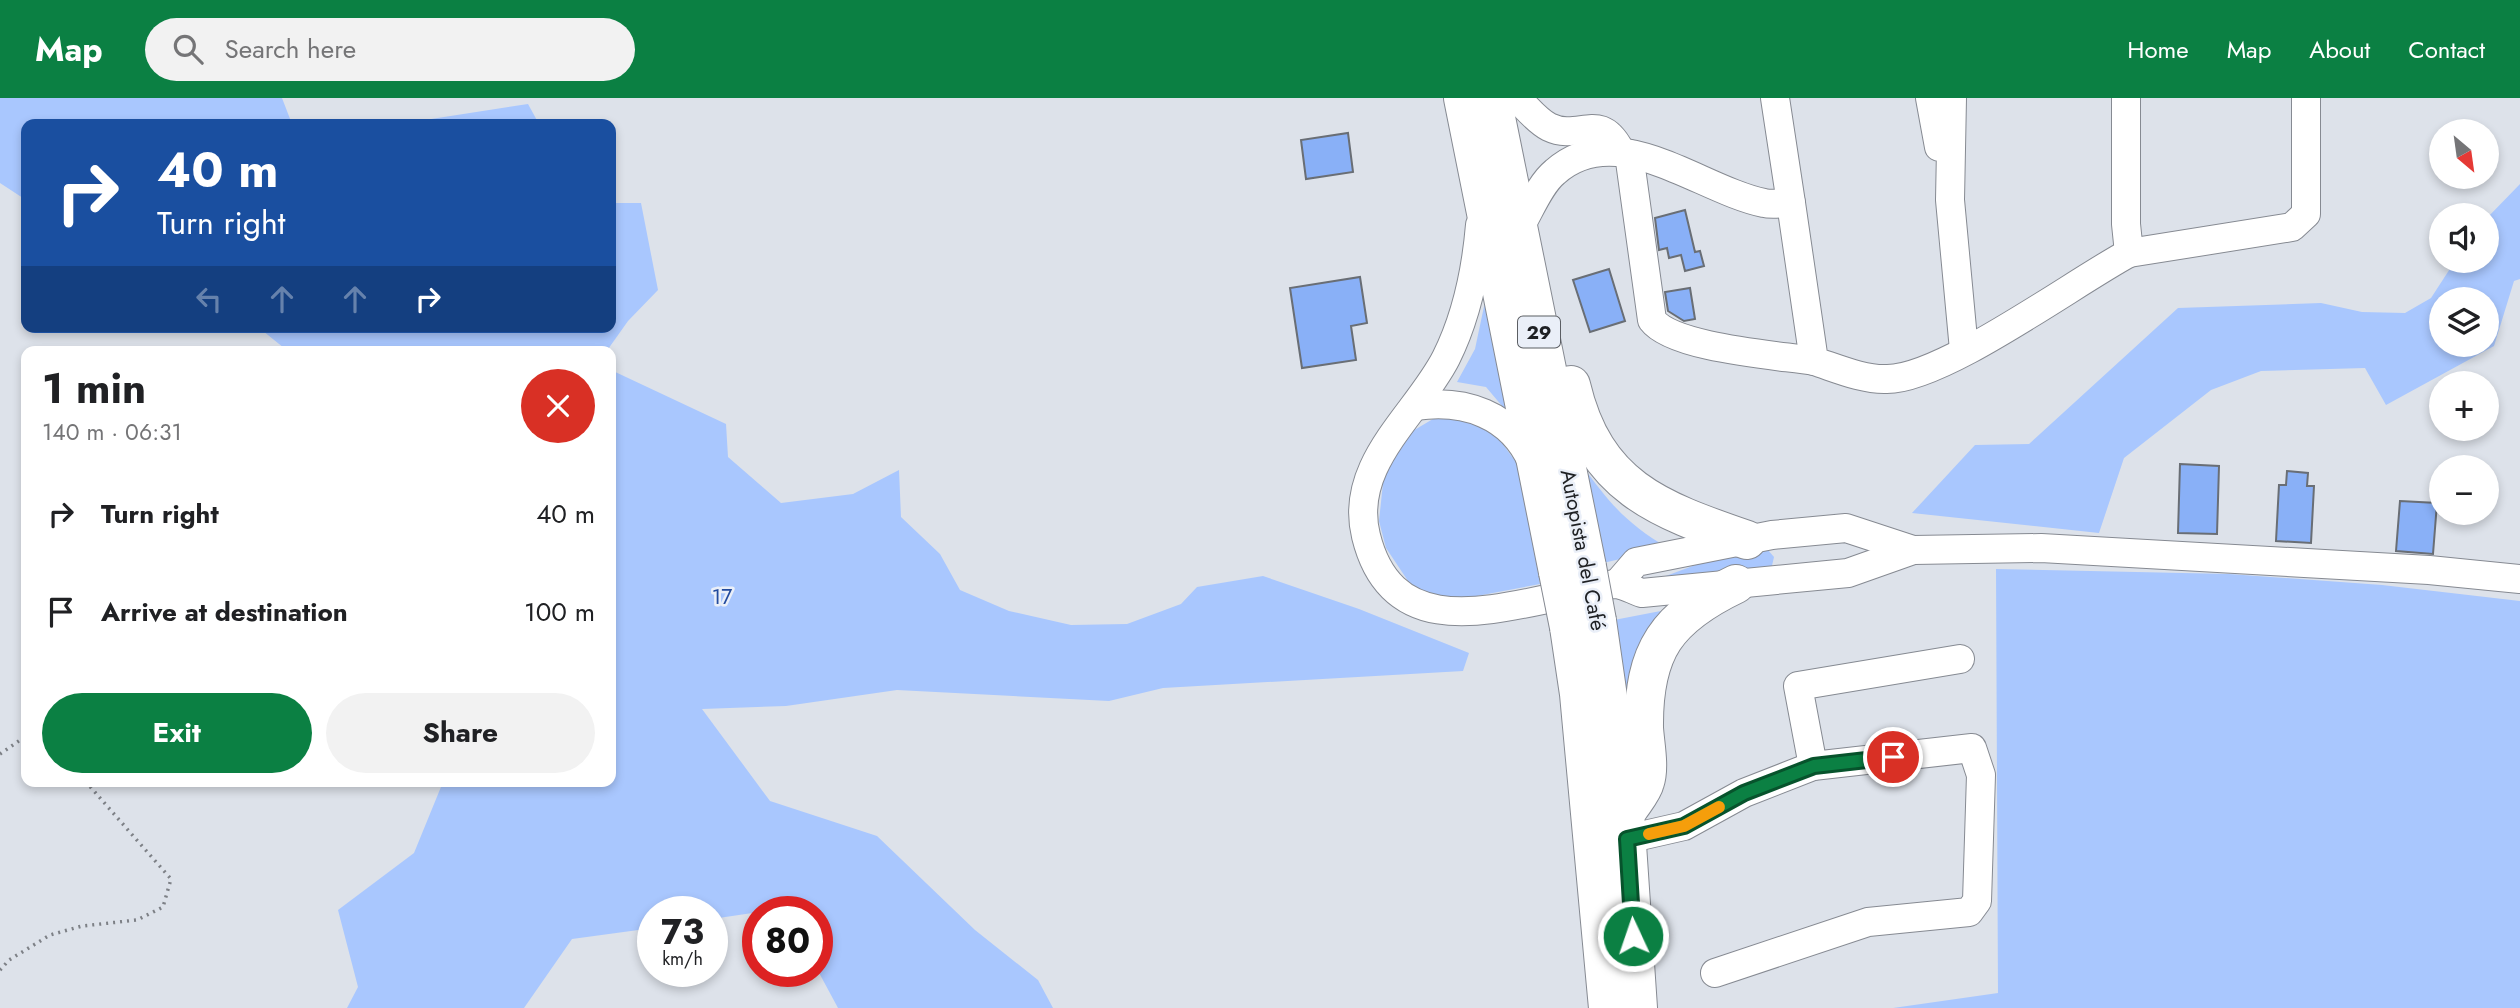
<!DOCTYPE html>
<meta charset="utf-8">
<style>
body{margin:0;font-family:Jost,sans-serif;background:#f2f2f2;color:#202124;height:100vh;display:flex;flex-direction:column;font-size:26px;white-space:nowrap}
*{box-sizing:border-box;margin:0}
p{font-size:23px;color:#757577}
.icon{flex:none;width:38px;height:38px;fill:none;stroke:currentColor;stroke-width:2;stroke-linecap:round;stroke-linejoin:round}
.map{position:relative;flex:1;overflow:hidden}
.sheet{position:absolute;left:21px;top:248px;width:595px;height:441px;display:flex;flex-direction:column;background:#fff;border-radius:14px;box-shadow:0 4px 10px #0003}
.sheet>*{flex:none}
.banner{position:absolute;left:21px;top:21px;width:595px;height:214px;border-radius:14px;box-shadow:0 4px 10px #0003;background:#1a4fa0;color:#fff;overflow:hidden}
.needle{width:46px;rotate:151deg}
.controls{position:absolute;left:2429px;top:21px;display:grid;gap:14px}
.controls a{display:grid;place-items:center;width:70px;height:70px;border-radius:50%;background:#fff;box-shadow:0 4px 10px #0003;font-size:35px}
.speed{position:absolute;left:637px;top:798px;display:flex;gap:14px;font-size:35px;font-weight:700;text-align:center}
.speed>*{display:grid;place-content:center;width:91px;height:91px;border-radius:50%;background:#fff;box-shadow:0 4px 10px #0003;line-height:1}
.speed small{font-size:18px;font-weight:400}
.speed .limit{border:10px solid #d22;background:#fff;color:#111}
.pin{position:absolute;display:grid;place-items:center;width:60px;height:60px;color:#fff;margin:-30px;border:4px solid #fff;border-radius:50%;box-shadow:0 2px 7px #0007}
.me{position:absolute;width:77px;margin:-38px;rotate:357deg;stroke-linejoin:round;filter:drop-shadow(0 0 5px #0008)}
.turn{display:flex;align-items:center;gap:24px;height:147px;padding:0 21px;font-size:32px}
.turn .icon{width:91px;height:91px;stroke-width:2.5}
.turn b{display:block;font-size:49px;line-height:60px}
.lanes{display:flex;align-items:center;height:66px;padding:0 21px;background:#0003;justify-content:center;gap:35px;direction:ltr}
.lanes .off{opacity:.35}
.round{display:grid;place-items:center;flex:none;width:74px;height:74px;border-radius:37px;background:#f2f2f2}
.headline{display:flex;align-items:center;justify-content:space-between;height:119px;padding:0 21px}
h1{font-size:42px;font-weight:700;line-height:52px}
.button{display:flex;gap:14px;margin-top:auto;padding:14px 21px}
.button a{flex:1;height:80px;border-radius:42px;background:#0b8043;color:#fff;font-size:28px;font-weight:700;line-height:80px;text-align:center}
.button a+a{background:#f2f2f2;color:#202124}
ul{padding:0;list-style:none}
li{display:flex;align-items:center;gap:21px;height:98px;padding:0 21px}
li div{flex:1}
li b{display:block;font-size:26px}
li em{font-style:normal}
header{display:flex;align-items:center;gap:42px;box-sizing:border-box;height:98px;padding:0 35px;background:#0b8043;color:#fff}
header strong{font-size:33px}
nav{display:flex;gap:38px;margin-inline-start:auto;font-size:24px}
.search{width:490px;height:63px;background:#f2f2f2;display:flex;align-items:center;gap:18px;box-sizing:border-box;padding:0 24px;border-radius:38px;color:#757577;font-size:26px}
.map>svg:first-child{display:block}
.green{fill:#a9c7fe;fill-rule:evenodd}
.building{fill:#89b0f7;stroke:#696e75;stroke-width:2}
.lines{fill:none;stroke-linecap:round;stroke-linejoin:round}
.minor-casing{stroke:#868a92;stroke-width:30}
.highway-casing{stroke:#868a92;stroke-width:40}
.path{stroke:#7d8086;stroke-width:3.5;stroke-dasharray:2 5;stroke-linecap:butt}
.minor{stroke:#fff;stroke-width:28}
.highway{stroke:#fff;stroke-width:38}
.highway-bridge-casing{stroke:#868a92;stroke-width:40;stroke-linecap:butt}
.highway-bridge{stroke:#fff;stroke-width:38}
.route-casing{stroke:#07532c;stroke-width:18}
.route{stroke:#0b8043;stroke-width:12}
.slow{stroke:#f59e0b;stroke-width:12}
.labels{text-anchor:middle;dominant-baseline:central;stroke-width:5;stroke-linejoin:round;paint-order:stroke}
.shield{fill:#eaeff8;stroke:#5b5e63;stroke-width:2}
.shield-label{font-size:19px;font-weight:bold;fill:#1e2023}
.street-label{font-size:21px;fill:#1e2023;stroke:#eaeff8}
.park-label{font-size:21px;fill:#234b9e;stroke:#eaeff8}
</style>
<header>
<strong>Map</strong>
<div class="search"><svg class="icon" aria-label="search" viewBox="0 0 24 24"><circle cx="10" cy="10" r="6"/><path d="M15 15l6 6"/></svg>Search here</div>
<nav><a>Home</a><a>Map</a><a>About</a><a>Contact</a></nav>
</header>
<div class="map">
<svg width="2520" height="910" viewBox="0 0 2520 910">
<rect width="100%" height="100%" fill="#dde2ea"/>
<g class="green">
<polygon points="0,0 282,0 292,26 26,26 26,102 0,85"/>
<polygon points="528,6 539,26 399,26"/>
<path d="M2520 86V181L2514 183 2494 248 2386 307 2365 270 2261 273 2211 292 2124 360 2099 435 1912 415 1975 347 2029 346 2178 210 2321 205 2362 214 2405 215 2431 200 2455 163H2487V120ZM2441 201H2487V247H2441Z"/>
<polygon points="611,105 641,105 658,192 628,223 606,254 289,254 258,229 611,229"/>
<polygon points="1486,199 1508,315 1486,289 1457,284 1475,251"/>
<polygon points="611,272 726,326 728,359 781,405 853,396 899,372 901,419 940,456 960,492 1009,513 1071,527 1127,526 1181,506 1197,489 1263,478 1359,511 1469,555 1463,573 1163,590 1109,603 897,592 786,608 702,611 770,703 877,738 975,832 1038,882 1053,910 838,910 817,871 817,814 779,811 712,821 712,814 653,814 653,830 572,841 524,910 347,910 358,889 338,812 414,755 443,684 611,684"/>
<polygon points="1438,318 1471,322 1499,341 1519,368 1540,486 1445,504 1414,492 1386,450 1379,423 1385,366 1411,334"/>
<path d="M1582 367C1609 405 1627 426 1668 450L1603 465Z"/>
<polygon points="1760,443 1774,459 1771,472 1655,482"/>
<polygon points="1996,471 2229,476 2382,487 2520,503 2520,910 1893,910 1998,895"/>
<polygon points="1671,511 1626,607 1614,522"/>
</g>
<g class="building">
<polygon points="1348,35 1353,74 1306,81 1301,42"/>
<polygon points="1685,112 1695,154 1700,153 1704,168 1685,173 1681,157 1669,160 1667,150 1659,152 1655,120"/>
<polygon points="1609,171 1625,223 1590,234 1573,182"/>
<polygon points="1360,179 1367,225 1351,228 1356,262 1302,270 1290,190"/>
<polygon points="1690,190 1695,221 1684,223 1668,213 1665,194"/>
<polygon points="2180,366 2219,368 2217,436 2178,435"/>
<polygon points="2287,373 2308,375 2307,388 2314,388 2311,445 2276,443 2279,387 2286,387"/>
<polygon points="2400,403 2437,405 2433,456 2396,453"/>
</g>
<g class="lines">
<defs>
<g id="minor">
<path d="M1517 0C1526 9 1537 23 1549 29 1580 44 1599 12 1620 52"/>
<polyline points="1930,0 1939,49"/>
<polyline points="1952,0 1950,102 1964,252"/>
<polyline points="2126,0 2126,126 2129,155 2292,129 2306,116 2306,0"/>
<path d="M1629 56 1652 222C1673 250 1776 257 1814 263"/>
<path d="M1791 105 1814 263C1836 270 1863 282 1887 281 1943 281 2073 185 2129 155"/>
<path d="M1480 127C1476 174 1467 218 1446 260 1417 317 1348 366 1366 438 1393 547 1497 510 1576 495 1588 492 1605 486 1617 486 1625 487 1635 493 1642 495L1848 475 1913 452"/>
<path d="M1518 132C1529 115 1539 87 1555 74 1617 19 1700 92 1764 105 1772 107 1782 105 1791 105L1775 0"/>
<path d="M1416 308C1464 301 1511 316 1532 364"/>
<polyline points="1617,486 1636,464 1772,437 1846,430 1913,452 2041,450 2429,472 2520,481"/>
<polyline points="1813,668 1798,588 1960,561"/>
<polyline points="1627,741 1684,728 1744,695 1813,668 1972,650 1981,677 1977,803 1969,814 1868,824 1715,875"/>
</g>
<g id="highway">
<polyline points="1463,0 1558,474"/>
<polyline points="1492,0 1587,469"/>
<path d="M1571 287C1595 389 1657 411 1747 442"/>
<polyline points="1597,523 1625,717 1638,910"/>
<polyline points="1569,529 1579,596 1608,910"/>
<path d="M1628 712C1633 704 1643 693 1645 684 1650 669 1645 646 1644 630 1643 552 1667 519 1736 486"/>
</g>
</defs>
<use href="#minor" class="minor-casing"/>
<use href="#highway" class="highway-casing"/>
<g class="path">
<polyline points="0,656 26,638"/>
<polyline points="0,872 9,862 50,837 82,828 137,822 163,809 171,781 86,684"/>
</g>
<use href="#minor" class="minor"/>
<use href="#highway" class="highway"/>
<defs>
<g id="highway-bridge">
<polyline points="1587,469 1597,523"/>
<polyline points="1558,474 1569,529"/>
</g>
</defs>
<use href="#highway-bridge" class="highway-bridge-casing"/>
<use href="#highway-bridge" class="highway-bridge"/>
</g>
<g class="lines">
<defs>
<polyline id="route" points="1633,838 1627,741 1684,728 1744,695 1814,668 1893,659"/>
</defs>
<use href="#route" class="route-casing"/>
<use href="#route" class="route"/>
<polyline class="slow" points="1649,736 1684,728 1719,709"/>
</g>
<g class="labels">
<rect class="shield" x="1518" y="218.5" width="42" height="31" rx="5"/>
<g class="shield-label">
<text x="1539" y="234">29</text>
</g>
<g class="street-label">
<text transform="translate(1583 452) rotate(79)">Autopista del Café</text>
</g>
<g class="park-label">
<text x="722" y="499">17</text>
</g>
</g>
</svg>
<div class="controls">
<a><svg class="needle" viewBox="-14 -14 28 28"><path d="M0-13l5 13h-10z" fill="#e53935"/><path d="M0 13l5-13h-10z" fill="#757577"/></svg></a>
<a><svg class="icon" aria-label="sound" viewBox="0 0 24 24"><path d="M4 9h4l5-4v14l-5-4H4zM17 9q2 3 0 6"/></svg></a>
<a><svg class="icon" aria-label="layers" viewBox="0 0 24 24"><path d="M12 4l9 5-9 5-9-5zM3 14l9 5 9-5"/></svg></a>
<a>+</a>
<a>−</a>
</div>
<div class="speed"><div>73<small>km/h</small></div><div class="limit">80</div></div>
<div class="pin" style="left:1893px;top:659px;background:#d93025"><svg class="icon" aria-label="arrive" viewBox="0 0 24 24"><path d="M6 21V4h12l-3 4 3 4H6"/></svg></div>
<svg class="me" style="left:1633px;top:838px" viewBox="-20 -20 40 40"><circle r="17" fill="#0b8043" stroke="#fff" stroke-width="3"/><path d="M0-11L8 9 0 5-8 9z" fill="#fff"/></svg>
<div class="banner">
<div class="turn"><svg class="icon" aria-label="right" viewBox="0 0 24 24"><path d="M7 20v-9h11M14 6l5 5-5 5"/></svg><div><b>40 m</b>Turn right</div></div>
<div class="lanes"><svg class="icon off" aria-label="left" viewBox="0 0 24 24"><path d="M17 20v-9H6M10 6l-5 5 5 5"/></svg><svg class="icon off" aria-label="ahead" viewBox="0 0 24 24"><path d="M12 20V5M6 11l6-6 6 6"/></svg><svg class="icon off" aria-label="ahead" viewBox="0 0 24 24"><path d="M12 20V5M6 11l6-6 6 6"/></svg><svg class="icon" aria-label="right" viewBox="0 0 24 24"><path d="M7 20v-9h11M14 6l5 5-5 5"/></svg></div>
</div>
<section class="sheet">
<div class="headline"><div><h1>1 min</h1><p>140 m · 06:31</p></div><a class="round" style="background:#d93025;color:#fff"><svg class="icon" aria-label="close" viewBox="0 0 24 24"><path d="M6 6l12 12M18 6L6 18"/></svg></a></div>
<ul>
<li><svg class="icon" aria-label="right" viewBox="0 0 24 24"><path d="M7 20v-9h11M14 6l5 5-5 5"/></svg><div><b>Turn right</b></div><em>40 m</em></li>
<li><svg class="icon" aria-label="arrive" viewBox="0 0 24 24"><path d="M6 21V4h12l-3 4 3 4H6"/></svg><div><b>Arrive at destination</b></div><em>100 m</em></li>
</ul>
<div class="button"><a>Exit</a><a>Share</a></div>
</section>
</div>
